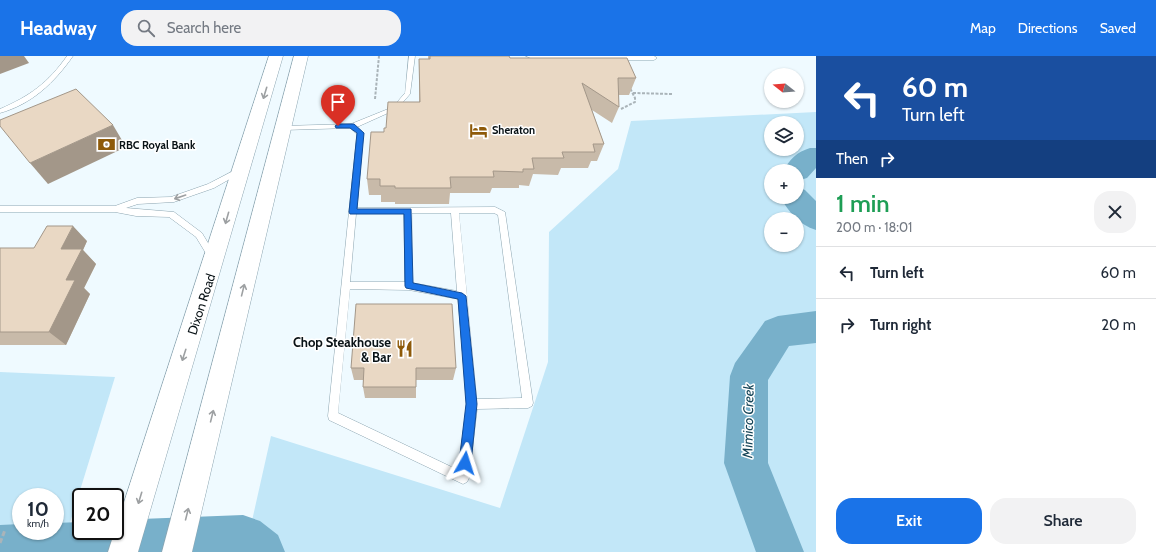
<!DOCTYPE html>
<meta charset="utf-8">
<style>
body{margin:0;font-family:Cabin,sans-serif;background:#f2f2f3;color:#1f2937;height:100vh;display:flex;flex-direction:column;font-size:15px;white-space:nowrap}
*{box-sizing:border-box;margin:0}
p{font-size:13px;color:#747a83}
.icon{flex:none;width:22px;height:22px;fill:none;stroke:currentColor;stroke-width:2;stroke-linecap:round;stroke-linejoin:round}
.map{position:relative;flex:1;overflow:hidden}
.panel{display:flex;flex-direction:column;background:#fff;width:340px}
.panel>*{flex:none}
.hud{background:#1a4fa0;color:#fff;overflow:hidden}
.needle{width:26px;rotate:287deg}
.fabs{position:absolute;left:764px;top:12px;display:grid;gap:8px}
.fabs a{display:grid;place-items:center;width:40px;height:40px;border-radius:50%;background:#fff;box-shadow:0 1px 3px #0004;font-size:20px}
.speed{position:absolute;left:12px;top:432px;display:flex;gap:8px;font-size:20px;font-weight:700;text-align:center}
.speed>*{display:grid;place-content:center;width:52px;height:52px;border-radius:50%;background:#fff;box-shadow:0 1px 3px #0004;line-height:1}
.speed small{font-size:10px;font-weight:400}
.speed .limit{border:2px solid #111;border-radius:6px;background:#fff;color:#111}
.pin{position:absolute;display:grid;place-items:center;width:34px;height:34px;color:#fff;margin:-41px -17px;border-radius:50% 50% 50% 0;rotate:-45deg;box-shadow:0 0 4px #0007}
.pin .icon{rotate:45deg}
.me{position:absolute;width:44px;margin:-22px;rotate:6deg;stroke-linejoin:round;filter:drop-shadow(0 0 3px #0008)}
.turn{display:flex;align-items:center;gap:14px;height:84px;padding:0 20px;font-size:18px}
.turn .icon{width:52px;height:52px;stroke-width:2.5}
.turn b{display:block;font-size:28px;line-height:34px}
.then{display:flex;align-items:center;height:38px;padding:0 20px;background:#0003;gap:8px;font-size:15px}
.round{display:grid;place-items:center;flex:none;width:42px;height:42px;border-radius:16px;background:#f2f2f3}
.overview{display:flex;align-items:center;justify-content:space-between;height:68px;padding:0 20px}
h1{font-size:24px;font-weight:600;line-height:30px;color:#1e9e55}
.action{display:flex;gap:8px;margin-top:auto;padding:8px 20px}
.action a{flex:1;height:46px;border-radius:16px;background:#1a73e8;color:#fff;font-size:16px;font-weight:600;line-height:46px;text-align:center}
.action a+a{background:#f2f2f3;color:#1f2937}
ul{padding:0;list-style:none}
li{display:flex;align-items:center;gap:12px;height:52px;padding:0 20px;border-top:1px solid #e0e1e3}
li div{flex:1}
li b{display:block;font-size:15px}
li em{font-style:normal}
header{display:flex;align-items:center;gap:24px;box-sizing:border-box;height:56px;padding:0 20px;background:#1a73e8;color:#fff}
header strong{font-size:19px}
nav{display:flex;gap:22px;margin-inline-start:auto;font-size:14px}
.search{width:280px;height:36px;background:#f2f2f3;display:flex;align-items:center;gap:10px;box-sizing:border-box;padding:0 14px;border-radius:16px;color:#747a83;font-size:15px}
main{display:flex;flex:1;min-height:0}
.map>svg:first-child{display:block}
.green{fill:#c2e7f8;fill-rule:evenodd}
.lines{fill:none;stroke-linecap:round;stroke-linejoin:round}
.river{fill:#78b0ca;fill-rule:evenodd}
.lane-casing{stroke:#8ca5b1;stroke-width:1}
.secondary-casing{stroke:#8ca5b1;stroke-width:1}
.path-far1{stroke:#aab4b9;stroke-width:2;stroke-dasharray:3 1.5;stroke-linecap:butt}
.path{stroke:#aab4b9;stroke-width:3;stroke-dasharray:5 2.5;stroke-linecap:butt}
.lane{fill:#fff;fill-rule:evenodd}
.secondary{fill:#fff;fill-rule:evenodd}
.wall{fill:#c8baa9}
.shaded-wall{fill:#a39789}
.building{fill:#e9d8c4;stroke:#a39789}
.oneway{stroke:#9da0a2}
.route{fill:#1a73e8;stroke:#114b97}
.labels{text-anchor:middle;dominant-baseline:central;stroke-width:3;stroke-linejoin:round;paint-order:stroke}
.far-poi-label{font-size:11px;font-weight:bold;fill:#091216;stroke:#fff;text-anchor:start}
.street-label{font-size:13px;fill:#091216;stroke:#fff}
.poi-label{font-size:13px;font-weight:bold;fill:#091216;stroke:#fff;text-anchor:end}
.water-label{font-size:14px;font-style:italic;fill:#134356;stroke:#fff}
</style>
<header>
<strong>Headway</strong>
<div class="search"><svg class="icon" aria-label="search" viewBox="0 0 24 24"><circle cx="10" cy="10" r="6"/><path d="M15 15l6 6"/></svg>Search here</div>
<nav><a>Map</a><a>Directions</a><a>Saved</a></nav>
</header>
<main>
<div class="map">
<svg width="816" height="496" viewBox="0 0 816 496">
<rect width="100%" height="100%" fill="#effaff"/>
<g class="green">
<path d="M816 56V496H245L271 380 500 452 548 306 549 176 618 113 631 65ZM771 67H797V93H771ZM771 115H797V141H771ZM771 163H797V189H771Z"/>
<path d="M0 316 115 321 61 496H0ZM21 441H55V475H21Z"/>
</g>
<g class="lines">
<g class="river">
<path d="M810 92H816V112L807 122 797 125V115H783C790 103 797 96 810 92Z"/>
<path d="M797 131 805 134 816 145V174C799 169 789 156 780 141H797Z"/>
<polygon points="816,255 816,287 789,290 768,324 768,407 804,496 756,496 724,407 730,320 735,307 765,265 778,260"/>
<polygon points="243,459 260,465 278,479 285,496 0,496 0,469 21,468 21,475 55,475 55,467 81,466 81,475 115,475 115,464"/>
</g>
<defs>
<g id="lane">
<path d="M67 0H73C54 27 32 48 0 57V53C30 40 48 27 67 0Z"/>
<path d="M409 0H415L410 38 397 53 357 71 363 77 357 152 495 151 505 156 533 347 532 350 528 352 477 353 469 422 467 426 463 428 329 364 328 360 357 78 350 72 283 74 280 72 283 70 351 68 393 51 405 37ZM404 157 405 226H350L356 158ZM412 157H451L457 235 413 227ZM459 157H494L498 159 522 342 477 343ZM350 233 409 234 458 243 467 348 458 414 338 357Z"/>
<polygon points="526,0 654,0 657,2 654,4 535,4"/>
<polygon points="237,113 240,113 244,115 214,132 174,146 138,148 126,152 174,156 202,177 217,202 213,205 210,204 196,181 169,161 136,160 115,156 0,156 0,150 115,150 137,142 171,141 208,128"/>
</g>
<g id="secondary">
<polygon points="269,0 283,0 138,496 108,496"/>
<polygon points="294,0 308,0 192,496 162,496"/>
</g>
</defs>
<use href="#lane" class="lane-casing"/>
<use href="#secondary" class="secondary-casing"/>
<g class="path-far1">
<polyline points="633,37 672,38"/>
<polyline points="375,43 379,0"/>
<polyline points="621,53 635,46 635,42 630,32"/>
</g>
<polyline class="path" points="0,487 5,474"/>
<use href="#lane" class="lane"/>
<use href="#secondary" class="secondary"/>
</g>
<g class="wall">
<polygon points="428,0 509,0 510,2 636,22 629,39 619,39 619,51 612,67 592,54 604,88 597,105 591,105 588,112 561,112 558,119 533,118 529,130 519,129 519,132 492,132 490,137 450,137 449,148 395,148 395,146 381,146 381,139 369,139 367,123 386,72 419,46 419,3 428,3"/>
<polygon points="87,185 83,194 96,208 84,232 90,238 66,289 0,289 0,192 34,192"/>
<polygon points="351,312 456,312 453,324 416,324 416,342 365,342 363,331 363,324 354,324"/>
</g>
<g class="shaded-wall">
<polygon points="0,0 24,0 29,7 0,18"/>
<polygon points="113,69 126,91 48,128 30,107"/>
<polygon points="73,170 87,185 83,194 96,208 84,232 90,238 66,289 49,276 66,224 61,193"/>
</g>
<g class="building">
<polygon points="430,0 509,0 510,2 627,2 636,22 618,22 619,51 582,27 604,88 593,88 595,96 562,96 564,102 532,102 534,113 523,113 523,116 493,115 494,121 450,121 451,132 395,132 395,130 380,130 380,123 367,123 371,76 384,76 384,72 386,72 388,46 420,46 419,3 430,3"/>
<polygon points="76,33 113,69 30,107 0,70 0,64"/>
<polygon points="47,170 73,170 61,193 82,193 66,224 75,224 49,276 0,276 0,192 34,192"/>
<polygon points="356,248 452,248 456,312 416,312 416,331 363,331 364,312 351,312"/>
</g>
<defs><path id="oneway-shaft" d="M-6 0H5M1.5-3L5.5 0L1.5 3" fill="none" stroke-width="1.6" stroke-linecap="round" stroke-linejoin="round"/></defs>
<g class="oneway">
<use href="#oneway-shaft" transform="translate(265 37) rotate(107)"/>
<use href="#oneway-shaft" transform="translate(180 141) rotate(161)"/>
<use href="#oneway-shaft" transform="translate(227 162) rotate(106)"/>
<use href="#oneway-shaft" transform="translate(243 234) rotate(-76)"/>
<use href="#oneway-shaft" transform="translate(184 299) rotate(108)"/>
<use href="#oneway-shaft" transform="translate(212 360) rotate(-76)"/>
<use href="#oneway-shaft" transform="translate(140 442) rotate(107)"/>
<use href="#oneway-shaft" transform="translate(187 458) rotate(-76)"/>
</g>
<polygon class="route" points="338,68 354,68 364,77 357,153 411,153 413,227 462,237 466,240 477,348 471,407 469,411 465,412 461,411 459,407 466,348 458,243 406,232 405,230 404,158 350,158 349,156 357,77 350,72 336,72 335,70"/>
<defs>
<symbol id="hotel-bare" viewBox="-9 -9 18 18"><path d="M-6-4.5h1.5V1H6V5H4.5V3h-9V5H-6ZM-4 0a1.8 1.8 0 1 1 3.6 0ZM.5 0V-2.5h3Q6-2.5 6 0Z" fill="#8e5a09" stroke="#fff" stroke-width="2.5" paint-order="stroke"/></symbol>
<symbol id="bank-bare" viewBox="-9 -9 18 18"><path d="M-6-4H6V4H-6ZM0-2.3a2.3 2.3 0 1 0 0 4.6a2.3 2.3 0 1 0 0-4.6Z" fill="#8e5a09" stroke="#fff" stroke-width="2.5" paint-order="stroke"/></symbol>
<symbol id="restaurant-bare" viewBox="-9 -9 18 18"><path d="M-5-6h1v4h1v-4h1v4h1v-4h1v5L-1.5 .5V6h-2V.5L-5-1ZM5-6V6H3V1.5H1.5Q1.5-4 5-6Z" fill="#8e5a09" stroke="#fff" stroke-width="2.5" paint-order="stroke"/></symbol>
</defs>
<g fill-rule="evenodd">
<use href="#hotel-bare" x="466" y="62" width="25" height="25"/>
<use href="#bank-bare" x="94" y="76" width="25" height="25"/>
<use href="#restaurant-bare" x="392" y="280" width="25" height="25"/>
</g>
<g class="labels">
<g class="far-poi-label">
<text x="492" y="74">Sheraton</text>
<text x="119" y="89">RBC Royal Bank</text>
</g>
<g class="street-label">
<text transform="translate(201 248) rotate(-72)">Dixon Road</text>
</g>
<g class="poi-label">
<text x="391" y="286">Chop Steakhouse<tspan x="391" dy="15">&amp; Bar</tspan></text>
</g>
<g class="water-label">
<text transform="translate(748 365) rotate(-89)">Mimico Creek</text>
</g>
</g>
</svg>
<div class="fabs">
<a><svg class="needle" viewBox="-14 -14 28 28"><path d="M0-13l5 13h-10z" fill="#e53935"/><path d="M0 13l5-13h-10z" fill="#747a83"/></svg></a>
<a><svg class="icon" aria-label="layers" viewBox="0 0 24 24"><path d="M12 4l9 5-9 5-9-5zM3 14l9 5 9-5"/></svg></a>
<a>+</a>
<a>−</a>
</div>
<div class="speed"><div>10<small>km/h</small></div><div class="limit">20</div></div>
<div class="pin" style="left:338px;top:70px;background:#d93025"><svg class="icon" aria-label="arrive" viewBox="0 0 24 24"><path d="M6 21V4h12l-3 4 3 4H6"/></svg></div>
<svg class="me" style="left:465px;top:407px" viewBox="-20 -20 40 40"><path d="M0-17L14 15 0 8-14 15z" fill="#1a73e8" stroke="#fff" stroke-width="4"/></svg>
</div>
<section class="panel">
<div class="hud">
<div class="turn"><svg class="icon" aria-label="left" viewBox="0 0 24 24"><path d="M17 20v-9H6M10 6l-5 5 5 5"/></svg><div><b>60 m</b>Turn left</div></div>
<div class="then">Then<svg class="icon" aria-label="right" viewBox="0 0 24 24"><path d="M7 20v-9h11M14 6l5 5-5 5"/></svg></div>
</div>
<div class="overview"><div><h1>1 min</h1><p>200 m · 18:01</p></div><a class="round"><svg class="icon" aria-label="close" viewBox="0 0 24 24"><path d="M6 6l12 12M18 6L6 18"/></svg></a></div>
<ul>
<li><svg class="icon" aria-label="left" viewBox="0 0 24 24"><path d="M17 20v-9H6M10 6l-5 5 5 5"/></svg><div><b>Turn left</b></div><em>60 m</em></li>
<li><svg class="icon" aria-label="right" viewBox="0 0 24 24"><path d="M7 20v-9h11M14 6l5 5-5 5"/></svg><div><b>Turn right</b></div><em>20 m</em></li>
</ul>
<div class="action"><a>Exit</a><a>Share</a></div>
</section>
</main>
